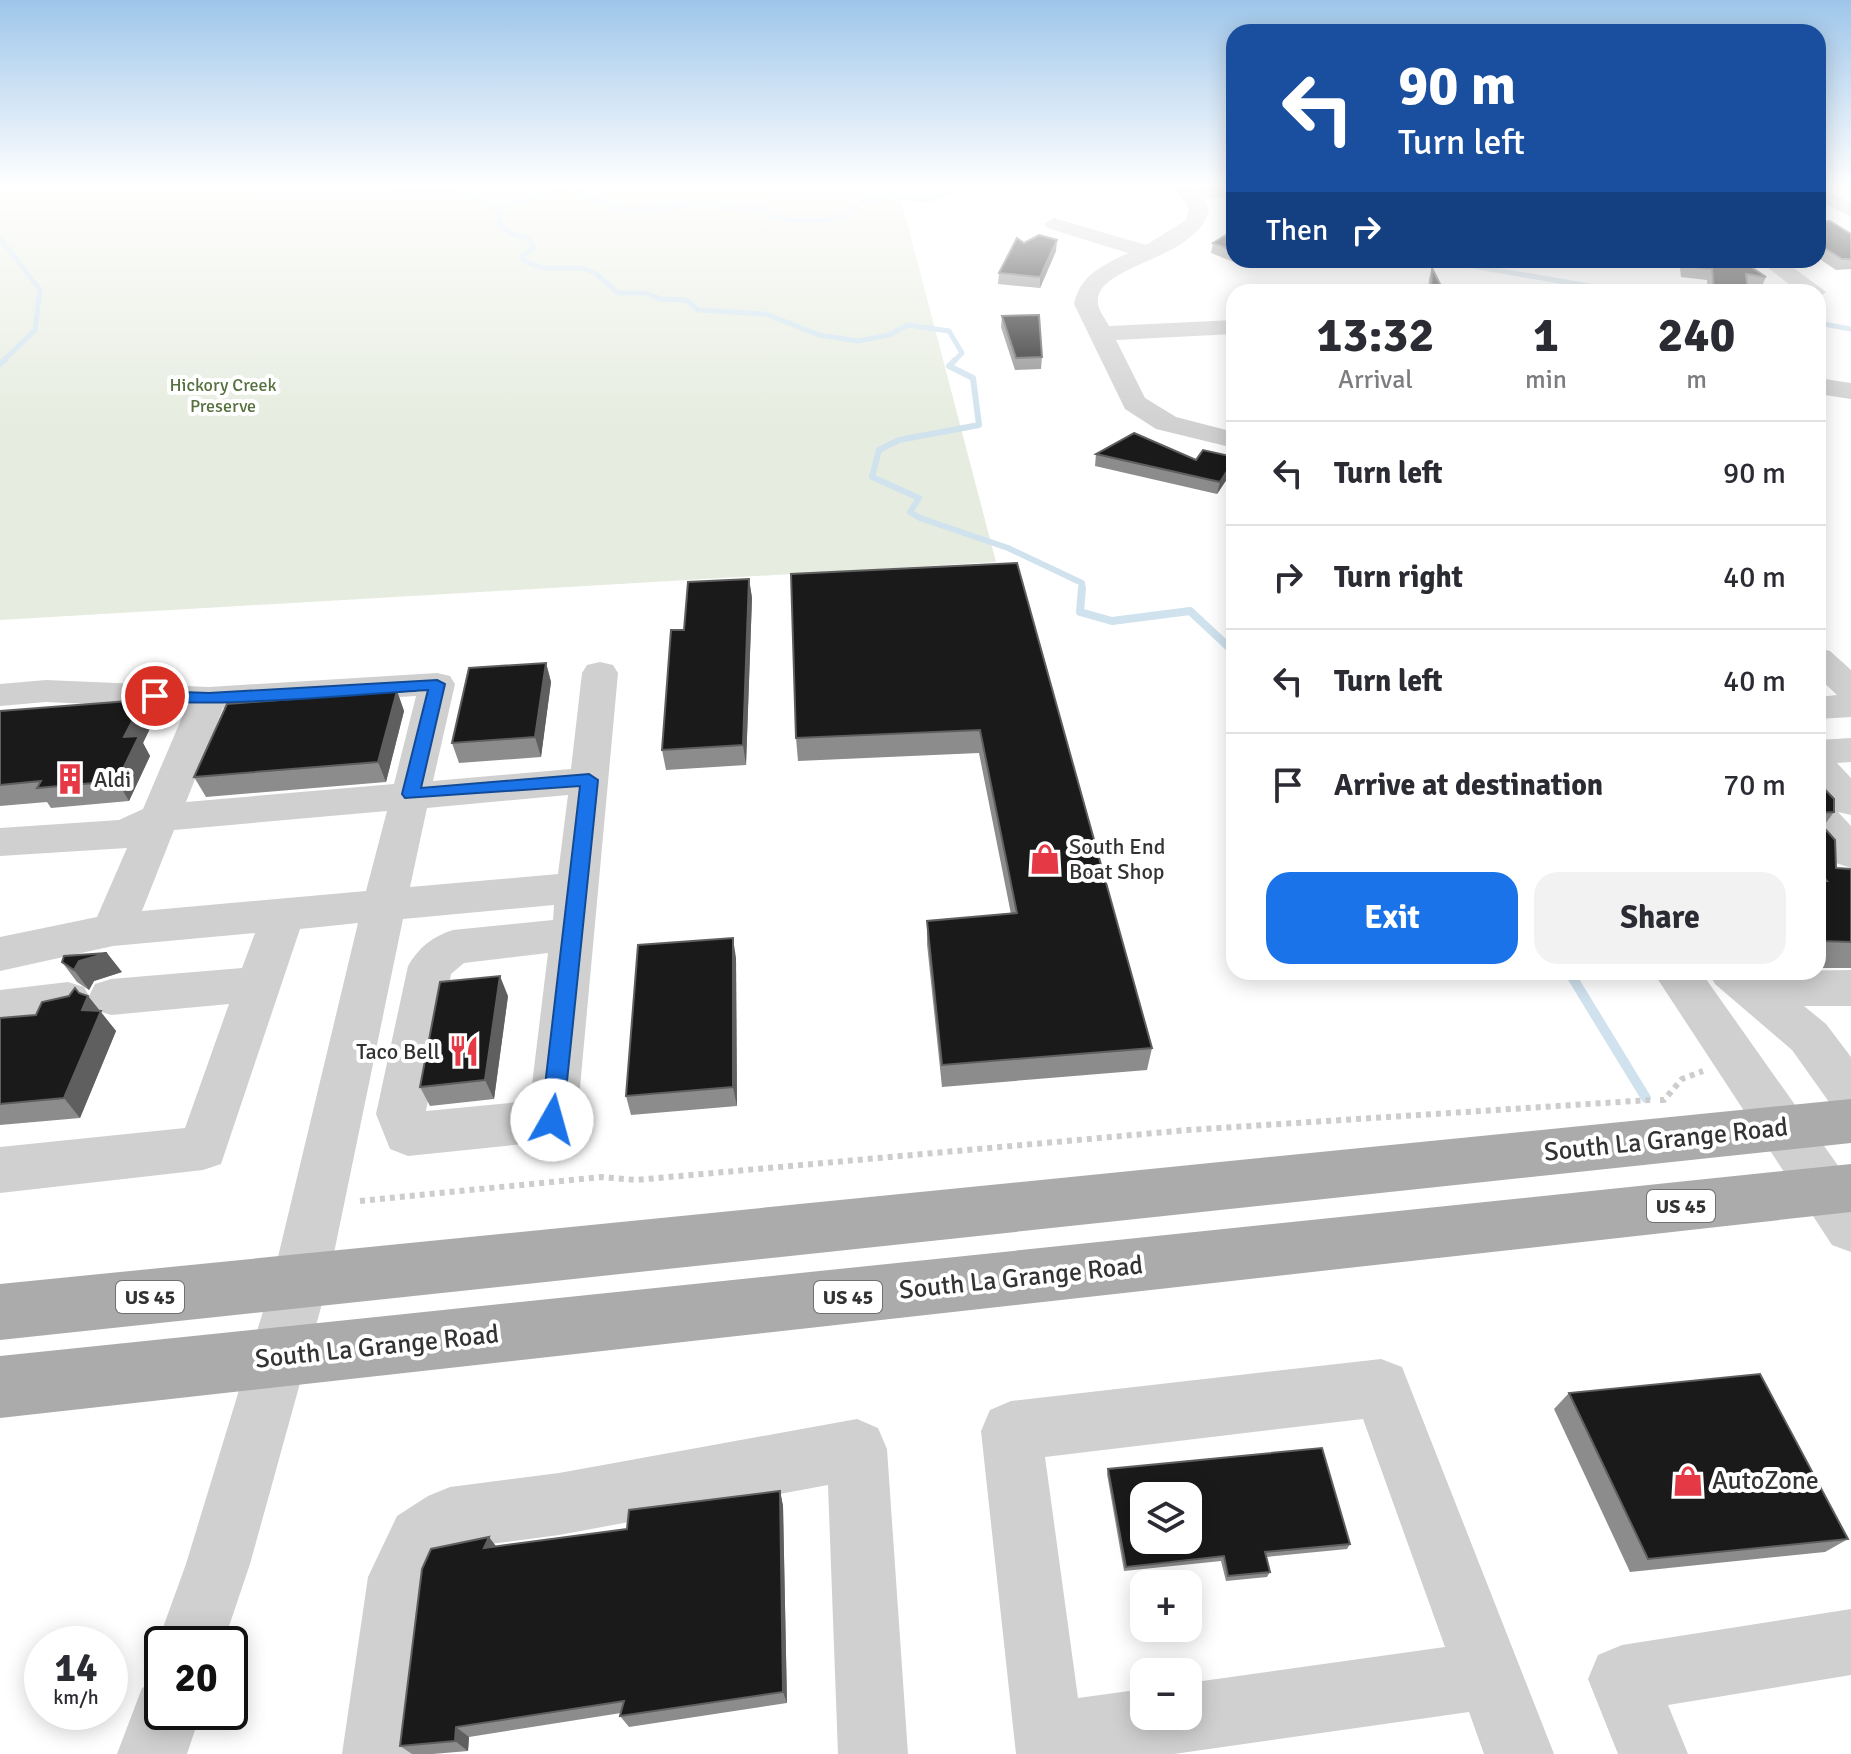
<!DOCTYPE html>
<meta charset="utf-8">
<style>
body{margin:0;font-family:Signika,sans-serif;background:#f2f2f3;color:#2b2b33;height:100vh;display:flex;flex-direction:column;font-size:30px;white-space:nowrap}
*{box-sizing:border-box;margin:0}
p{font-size:26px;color:#7c7c81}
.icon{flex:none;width:44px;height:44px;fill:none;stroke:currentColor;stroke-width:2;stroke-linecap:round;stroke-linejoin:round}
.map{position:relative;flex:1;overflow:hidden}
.panel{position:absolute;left:1226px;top:284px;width:600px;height:696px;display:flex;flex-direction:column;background:#fff;border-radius:24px;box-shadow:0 4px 20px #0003}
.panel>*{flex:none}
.guide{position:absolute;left:1226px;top:24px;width:600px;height:244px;border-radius:24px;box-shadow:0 4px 20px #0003;background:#1a4fa0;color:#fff;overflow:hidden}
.fabs{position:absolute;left:1130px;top:1482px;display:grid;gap:16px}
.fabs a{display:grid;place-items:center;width:72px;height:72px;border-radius:16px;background:#fff;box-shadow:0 4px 20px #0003;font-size:40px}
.speed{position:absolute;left:24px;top:1626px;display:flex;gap:16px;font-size:40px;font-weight:700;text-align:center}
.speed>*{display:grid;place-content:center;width:104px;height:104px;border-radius:50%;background:#fff;box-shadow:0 4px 20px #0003;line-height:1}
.speed small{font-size:20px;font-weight:400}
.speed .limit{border:4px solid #111;border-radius:12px;background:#fff;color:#111}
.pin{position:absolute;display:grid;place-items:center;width:68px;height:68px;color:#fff;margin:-34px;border:4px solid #fff;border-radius:50%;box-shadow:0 2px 8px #0007}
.me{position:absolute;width:88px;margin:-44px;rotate:7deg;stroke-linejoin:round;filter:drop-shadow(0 0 6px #0008)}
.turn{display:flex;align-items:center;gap:28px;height:168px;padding:0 40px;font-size:36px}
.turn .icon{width:104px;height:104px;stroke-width:2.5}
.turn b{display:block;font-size:56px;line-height:68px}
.then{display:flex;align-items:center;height:76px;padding:0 40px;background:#0003;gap:16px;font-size:30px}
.eta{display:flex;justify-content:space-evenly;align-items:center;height:136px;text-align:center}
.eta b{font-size:48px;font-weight:700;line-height:56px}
.action{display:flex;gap:16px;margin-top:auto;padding:16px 40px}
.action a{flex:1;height:92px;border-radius:24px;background:#1a73e8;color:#fff;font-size:32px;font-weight:700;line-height:92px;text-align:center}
.action a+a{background:#f2f2f3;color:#2b2b33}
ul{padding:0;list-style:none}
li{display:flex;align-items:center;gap:24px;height:104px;padding:0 40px;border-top:2px solid #e1e1e2}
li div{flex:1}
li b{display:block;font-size:30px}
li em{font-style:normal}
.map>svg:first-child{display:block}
.green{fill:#e6ecdf}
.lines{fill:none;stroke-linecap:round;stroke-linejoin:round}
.stream-far3{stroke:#cfe2ee;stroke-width:5}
.stream-far2{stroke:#cfe2ee;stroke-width:6}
.stream-far1{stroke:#cfe2ee;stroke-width:8}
.stream{stroke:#cfe2ee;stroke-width:10}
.path{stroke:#cdcdcd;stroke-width:6;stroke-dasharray:5 5;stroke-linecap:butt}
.minor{fill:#d0d0d0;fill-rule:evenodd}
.major{fill:#ababab;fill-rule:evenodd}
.wall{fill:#8c8c8c}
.shaded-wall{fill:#5f5f5f}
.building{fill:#1a1a1a;stroke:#5f5f5f;stroke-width:2;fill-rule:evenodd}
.route{fill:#1a73e8;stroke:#114b97;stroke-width:2}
.labels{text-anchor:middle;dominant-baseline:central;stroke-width:8;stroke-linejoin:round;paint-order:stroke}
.far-park-label{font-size:18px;fill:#56703f;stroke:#fff}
.shield{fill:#fff;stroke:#707070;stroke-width:2}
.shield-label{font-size:20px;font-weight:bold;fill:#333}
.poi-label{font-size:22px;fill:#333;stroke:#fff;text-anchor:start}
.near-street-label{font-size:26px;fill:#333;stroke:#fff}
.near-poi-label{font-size:26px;fill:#333;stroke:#fff;text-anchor:start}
</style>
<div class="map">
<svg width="1851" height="1754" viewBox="0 0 1851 1754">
<rect width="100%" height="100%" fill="#fff"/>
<polygon class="green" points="0,184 897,184 996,562 0,620"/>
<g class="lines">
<g class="stream-far3">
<path d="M389 184 395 190C433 192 473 184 501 216"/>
<polyline points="1135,184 1149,189"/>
<polyline points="0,238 40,290 35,330 2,362"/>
<polyline points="1437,260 1624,292"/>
<polyline points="1818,323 1851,329"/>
<path d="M953 362 962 353 949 331 908 325 889 335 858 341 819 335 766 314 698 310 686 300 661 299 646 293H618L595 273 583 268H541L522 260V256L534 248 527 238 511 234 499 225 501 207 571 187H585L577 194 629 211 710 202 731 208 767 210 772 217C802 222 843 227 864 200L892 196 928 200 968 184"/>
</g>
<g class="stream-far2">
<polyline points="955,360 949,366 973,378 979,425 899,440 879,450 872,477 919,498 910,512 920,518 1008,548 1082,583 1082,590"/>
<polyline points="0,364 5,360"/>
</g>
<polyline class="stream-far1" points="1082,588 1080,612 1112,621 1190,611 1234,652"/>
<polyline class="stream" points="1569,972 1646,1098"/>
<g class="path">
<polyline points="1660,1100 1664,1100 1682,1079 1703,1071"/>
<polyline points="360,1201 601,1177 636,1180 1188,1130 1650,1100"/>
</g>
<g class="minor">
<path d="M1172 184H1192L1194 188 1234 186V198L1203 199 1209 209C1199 261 1092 264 1098 304 1099 311 1106 320 1109 326L1234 320V334L1116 340 1145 398 1176 417 1234 432V448L1156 429 1125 409 1074 304C1081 274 1102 266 1128 253L1047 228 1044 224 1054 218 1146 245 1186 220 1189 209Z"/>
<polygon points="1818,186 1851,203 1851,217 1818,200"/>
<polygon points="1758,260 1783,260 1826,292 1818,298 1818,292 1799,292"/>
<polygon points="1818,378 1851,383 1851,399 1818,394"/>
<polygon points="1818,648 1830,651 1851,670 1851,717 1818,719 1818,697 1837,695 1818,677"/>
<path d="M600 662 613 665 618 673 577 1120 570 1135 552 1141 408 1156 390 1149 376 1114 408 966C418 948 433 936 453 930L553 920 554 905 403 919 328 1282 250 1564 223 1644H162V1657L157 1644 186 1564 272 1282 358 923 300 929 221 1164 203 1170 0 1193V1147L185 1128 229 1004 111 1015 95 1010 90 1001 84 1013 68 1018 0 1026V990L68 982 84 987 89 996 95 984 111 979 242 968 255 933 113 946 0 971V937L97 917 127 848 0 856V828L119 820 143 809 186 708 46 702 0 706V684L46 680 209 687 437 673 450 676 455 684 433 781 571 769 582 673 587 665ZM416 696 394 784 186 802 223 708ZM568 795 558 874 410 887 427 808ZM387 811 366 891 142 911 174 830ZM548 953 530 1101 426 1111 451 974 464 963Z"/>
<polygon points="1851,738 1851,762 1837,763 1851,778 1851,815 1838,812 1851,826 1851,868 1836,863 1818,841 1818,801 1831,805 1818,791 1818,740"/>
<polygon points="1851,970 1851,1006 1804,1006 1826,1024 1851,1057 1851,1115 1834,1109 1792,1050 1715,984 1708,972"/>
<polygon points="1653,972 1701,972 1851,1184 1851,1252 1832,1245"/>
<path d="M1381 1359 1402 1367 1554 1754H1484L1469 1712 1174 1754H1016L981 1431 990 1410 1011 1401ZM1363 1419 1445 1647 1188 1683V1716H1144V1689L1078 1698 1045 1457Z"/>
<polygon points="857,1419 878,1428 887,1449 908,1754 838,1754 828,1485 559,1535 460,1548 441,1560 432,1581 412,1754 342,1754 368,1577 397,1516 428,1496 450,1487 559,1473"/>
<polygon points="1851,1609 1851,1675 1668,1705 1688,1754 1618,1754 1588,1679 1598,1655 1622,1645"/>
<polygon points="162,1679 162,1712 201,1712 187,1754 117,1754 142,1688"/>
</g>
<g class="major">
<polygon points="1851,1099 1851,1143 0,1340 0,1284"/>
<polygon points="1851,1164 1851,1212 0,1418 0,1356"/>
</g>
</g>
<g class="wall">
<polygon points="1818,222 1851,234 1851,269 1836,270 1818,258"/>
<polygon points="1234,230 1234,260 1254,260 1241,265 1211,253 1213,243"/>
<polygon points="1024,243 1056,251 1040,288 998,284 999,273"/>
<polygon points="1621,260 1741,260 1766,277 1761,288 1747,286 1748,292 1708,292 1707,280 1681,277 1680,268 1621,262"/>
<polygon points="1432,268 1444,292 1428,292 1429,279"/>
<polygon points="1002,316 1042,357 1041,369 1015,370 1001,327"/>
<polygon points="1096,454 1196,460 1233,470 1217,494 1095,466"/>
<polygon points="1017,563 1152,1048 1147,1070 942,1087 927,944 927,921 1011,914 979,753 798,761 796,738"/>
<polygon points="749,579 752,598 746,765 666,770 662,750 684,630"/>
<polygon points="546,663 551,682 541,757 459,763 452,743"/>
<polygon points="397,691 404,711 386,782 206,797 194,777"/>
<polygon points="0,711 154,720 143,743 150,756 129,801 51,808 47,802 0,806"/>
<polygon points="1818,782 1834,812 1823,827 1836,868 1851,869 1851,968 1818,968"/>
<polygon points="736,958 737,1106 631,1115 626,1096"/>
<polygon points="62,962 122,972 94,981 89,990 77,982"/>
<polygon points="79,993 88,996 116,1031 80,1118 0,1125 0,1018 36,1015"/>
<polygon points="508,996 494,1099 430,1106 420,1087"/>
<polygon points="1569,1393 1848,1539 1825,1552 1630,1572 1554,1409"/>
<polygon points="1108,1469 1350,1544 1347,1549 1266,1557 1270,1572 1267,1577 1226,1581 1221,1561 1124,1571 1107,1474"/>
<polygon points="780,1491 783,1506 787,1703 629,1727 620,1716 621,1713 469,1737 468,1751 433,1754 412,1754 400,1746 496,1547 627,1529"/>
</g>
<g class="shaded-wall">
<polygon points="1057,240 1056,251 1040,288 1040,277"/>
<polygon points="1242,260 1254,260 1241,265"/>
<polygon points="1234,460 1233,470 1217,494 1220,482"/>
<polygon points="749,579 752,598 746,765 743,745"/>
<polygon points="546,663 551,682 541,757 535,737"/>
<polygon points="397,691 404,711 386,782 378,762"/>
<polygon points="143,700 154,720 143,743 150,756 129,801 117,781 124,737"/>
<polygon points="733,938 736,958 737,1106 733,1087"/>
<polygon points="107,953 122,972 94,981 89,990 74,970 79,961"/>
<polygon points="500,976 508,996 494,1099 485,1080"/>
<polygon points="88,996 116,1031 80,1118 64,1098 82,1010"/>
<polygon points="780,1491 783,1506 787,1703 783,1692"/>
<polygon points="489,1537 499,1550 484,1548"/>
<polygon points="456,1727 469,1737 468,1751 455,1741"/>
</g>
<g class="building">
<polygon points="1830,221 1851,234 1851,259 1842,259 1818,244 1818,222"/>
<polygon points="1234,230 1234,251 1213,243"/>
<polygon points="1039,235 1057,240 1040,277 999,273 1017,238 1024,243"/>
<polygon points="1685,260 1741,260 1766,277 1746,274 1748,292 1714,292 1712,269 1685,266"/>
<polygon points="1432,268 1444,292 1431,292"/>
<polygon points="1039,315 1042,357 1016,358 1002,316"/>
<polygon points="1134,433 1196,460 1203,450 1234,457 1234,460 1220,482 1096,454"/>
<polygon points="1017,563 1152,1048 942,1065 927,921 1017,913 980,730 796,738 791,574"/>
<polygon points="749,579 743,745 662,750 671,630 684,630 688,582"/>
<polygon points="546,663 535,737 452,743 469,668"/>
<polygon points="397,691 378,762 194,777 227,704"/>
<polygon points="143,700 124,737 139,736 117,781 37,788 41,781 0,785 0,711"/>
<polygon points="1818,782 1834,799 1834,812 1818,813"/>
<polygon points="1818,821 1835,840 1836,868 1851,869 1851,942 1821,941 1818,938 1818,881 1827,881 1818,871"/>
<polygon points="733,938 733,1087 626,1096 638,945"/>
<polygon points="107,953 79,961 74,970 62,962 64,956"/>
<polygon points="500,976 485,1080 420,1087 440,982"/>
<polygon points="75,988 79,993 88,996 82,1010 101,1011 64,1098 0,1104 0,1018 36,1015 42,1002 69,996"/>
<polygon points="1760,1374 1848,1539 1648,1559 1569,1393"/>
<path d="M1322 1448 1350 1544 1265 1552 1270 1572 1228 1576 1224 1556 1126 1567 1108 1469ZM1144 1496H1188V1540H1144Z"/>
<polygon points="780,1491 783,1692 620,1716 624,1701 456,1727 455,1741 400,1746 422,1569 431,1549 489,1537 484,1548 627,1529 629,1510"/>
</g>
<linearGradient id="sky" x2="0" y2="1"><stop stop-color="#9ec6ea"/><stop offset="0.43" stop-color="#fff"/><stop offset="1" stop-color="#fff" stop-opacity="0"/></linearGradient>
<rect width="1851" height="430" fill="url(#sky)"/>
<path class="route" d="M437 680 445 684 421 788 589 774 598 780 563 1120 559 1126 552 1129 544 1126 541 1120 580 786 405 798 402 794 428 690C388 692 166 713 147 696L155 691 209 693Z"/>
<defs>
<symbol id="building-bare" viewBox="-9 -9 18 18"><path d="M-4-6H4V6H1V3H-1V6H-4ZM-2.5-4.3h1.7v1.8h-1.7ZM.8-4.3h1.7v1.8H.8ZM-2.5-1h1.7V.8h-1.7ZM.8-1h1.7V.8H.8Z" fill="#e63946" stroke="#fff" stroke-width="2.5" paint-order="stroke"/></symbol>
<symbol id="shop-bare" viewBox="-9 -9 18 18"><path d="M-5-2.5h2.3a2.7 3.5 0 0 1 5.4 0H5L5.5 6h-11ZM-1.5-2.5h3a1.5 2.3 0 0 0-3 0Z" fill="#e63946" stroke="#fff" stroke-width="2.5" paint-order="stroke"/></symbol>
<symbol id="restaurant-bare" viewBox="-9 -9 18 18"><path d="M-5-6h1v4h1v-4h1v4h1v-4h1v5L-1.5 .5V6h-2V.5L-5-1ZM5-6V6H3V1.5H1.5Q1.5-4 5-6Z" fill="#e63946" stroke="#fff" stroke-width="2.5" paint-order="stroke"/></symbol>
</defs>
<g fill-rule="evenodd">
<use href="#building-bare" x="48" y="757" width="44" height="44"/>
<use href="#shop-bare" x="1023" y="837" width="44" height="44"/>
<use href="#restaurant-bare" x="442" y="1029" width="44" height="44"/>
<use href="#shop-bare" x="1666" y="1459" width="44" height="44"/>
</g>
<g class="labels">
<g class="far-park-label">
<text x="223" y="385">Hickory Creek<tspan x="223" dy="21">Preserve</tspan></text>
</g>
<g class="shield">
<rect x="1647" y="1190" width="68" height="32" rx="6"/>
<rect x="116" y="1281" width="68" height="32" rx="6"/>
<rect x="814" y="1281" width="68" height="32" rx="6"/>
</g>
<g class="shield-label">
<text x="1681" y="1206">US 45</text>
<text x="150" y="1297">US 45</text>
<text x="848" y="1297">US 45</text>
</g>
<g class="poi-label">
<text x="94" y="779">Aldi</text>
<text x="1069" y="846">South End<tspan x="1069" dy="25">Boat Shop</tspan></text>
<text x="440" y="1051" text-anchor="end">Taco Bell</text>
</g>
<g class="near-street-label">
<text transform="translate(1666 1140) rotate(-6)">South La Grange Road</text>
<text transform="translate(1021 1278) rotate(-6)">South La Grange Road</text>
<text transform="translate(377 1347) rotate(-6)">South La Grange Road</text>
</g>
<g class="near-poi-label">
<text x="1712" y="1481">AutoZone</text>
</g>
</g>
</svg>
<div class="fabs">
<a><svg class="icon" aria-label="layers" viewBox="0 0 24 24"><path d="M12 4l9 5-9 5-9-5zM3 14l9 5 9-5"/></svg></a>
<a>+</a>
<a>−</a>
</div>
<div class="speed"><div>14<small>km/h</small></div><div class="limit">20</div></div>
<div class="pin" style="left:155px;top:696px;background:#d93025"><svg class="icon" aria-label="arrive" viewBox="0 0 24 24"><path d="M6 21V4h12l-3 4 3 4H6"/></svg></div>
<svg class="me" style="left:552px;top:1120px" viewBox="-20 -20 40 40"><circle r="19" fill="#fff"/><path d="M0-13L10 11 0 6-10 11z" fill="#1a73e8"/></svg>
<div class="guide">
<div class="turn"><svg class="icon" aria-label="left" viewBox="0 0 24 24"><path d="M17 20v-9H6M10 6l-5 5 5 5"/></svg><div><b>90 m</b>Turn left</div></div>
<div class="then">Then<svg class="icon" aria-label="right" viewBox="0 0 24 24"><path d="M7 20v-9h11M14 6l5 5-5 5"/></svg></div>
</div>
<section class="panel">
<div class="eta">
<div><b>13:32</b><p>Arrival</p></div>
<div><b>1</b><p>min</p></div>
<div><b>240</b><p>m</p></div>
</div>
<ul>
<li><svg class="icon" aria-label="left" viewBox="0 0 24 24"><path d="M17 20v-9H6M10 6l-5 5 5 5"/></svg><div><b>Turn left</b></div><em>90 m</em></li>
<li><svg class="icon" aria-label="right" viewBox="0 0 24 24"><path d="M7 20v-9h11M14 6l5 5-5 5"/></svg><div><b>Turn right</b></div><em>40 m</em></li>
<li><svg class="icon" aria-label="left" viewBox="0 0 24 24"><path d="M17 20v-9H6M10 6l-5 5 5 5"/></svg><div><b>Turn left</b></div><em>40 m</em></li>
<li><svg class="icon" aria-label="arrive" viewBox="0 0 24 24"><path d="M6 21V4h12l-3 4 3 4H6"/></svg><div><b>Arrive at destination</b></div><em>70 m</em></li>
</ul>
<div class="action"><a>Exit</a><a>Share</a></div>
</section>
</div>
